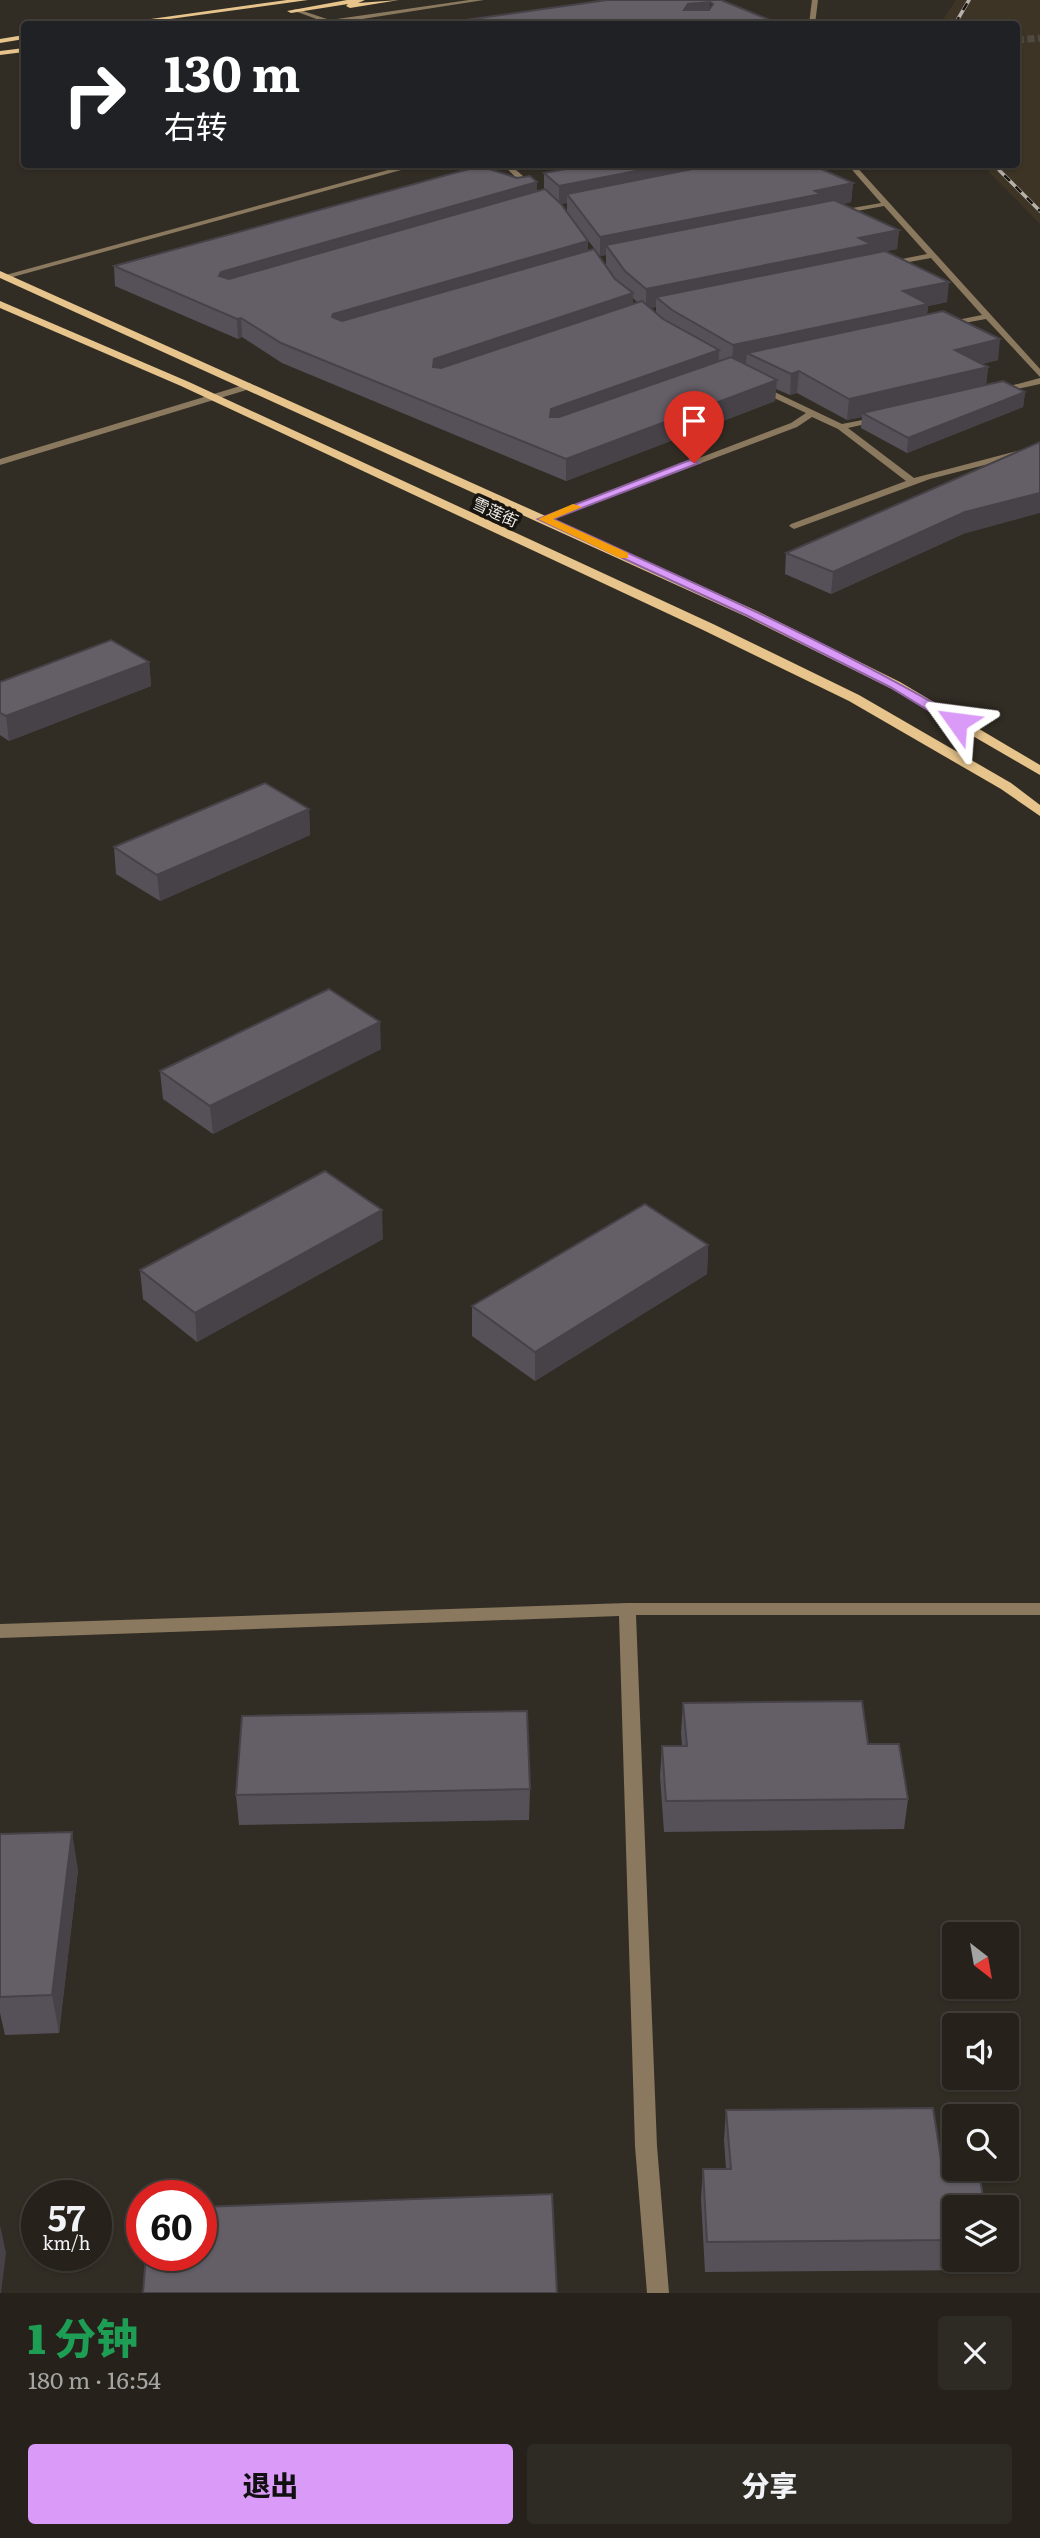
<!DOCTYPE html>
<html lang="zh">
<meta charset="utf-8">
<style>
body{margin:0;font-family:Literata,"Noto Sans SC",serif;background:#2e2a24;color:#f1f3f6;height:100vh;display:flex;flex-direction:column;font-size:26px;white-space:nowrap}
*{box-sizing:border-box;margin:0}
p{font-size:23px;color:#a4a4a3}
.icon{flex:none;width:38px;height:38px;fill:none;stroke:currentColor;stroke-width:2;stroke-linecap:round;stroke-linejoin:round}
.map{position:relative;height:2293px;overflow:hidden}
.panel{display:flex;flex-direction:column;background:#26221b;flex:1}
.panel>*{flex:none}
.hud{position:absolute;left:21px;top:21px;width:999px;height:147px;border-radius:7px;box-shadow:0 2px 5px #0004,0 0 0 2px #423f3a;background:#202124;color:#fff;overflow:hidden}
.needle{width:46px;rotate:149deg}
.controls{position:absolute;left:942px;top:1922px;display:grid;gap:14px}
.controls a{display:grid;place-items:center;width:77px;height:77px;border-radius:7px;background:#26221b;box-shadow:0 2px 5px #0004,0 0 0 2px #423f3a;font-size:35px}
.speed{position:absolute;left:21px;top:2180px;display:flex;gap:14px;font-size:35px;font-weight:700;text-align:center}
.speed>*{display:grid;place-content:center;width:91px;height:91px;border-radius:50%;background:#26221b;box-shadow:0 2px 5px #0004,0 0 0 2px #423f3a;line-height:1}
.speed small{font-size:18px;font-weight:400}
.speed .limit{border:10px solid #d22;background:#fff;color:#111}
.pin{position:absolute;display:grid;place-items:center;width:60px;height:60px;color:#fff;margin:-72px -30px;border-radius:50% 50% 50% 0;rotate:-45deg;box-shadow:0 0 7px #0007}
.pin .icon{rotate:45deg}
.me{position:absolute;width:77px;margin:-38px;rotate:301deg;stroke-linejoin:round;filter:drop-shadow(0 0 5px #0008)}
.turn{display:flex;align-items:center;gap:24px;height:147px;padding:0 28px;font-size:32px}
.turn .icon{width:91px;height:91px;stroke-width:2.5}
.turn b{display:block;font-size:49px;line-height:60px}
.round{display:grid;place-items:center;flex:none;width:74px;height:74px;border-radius:7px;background:#2e2a24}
.headline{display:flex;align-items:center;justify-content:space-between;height:119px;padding:0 28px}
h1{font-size:42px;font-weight:800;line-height:52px;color:#1e9e55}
.cta{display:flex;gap:14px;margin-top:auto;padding:14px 28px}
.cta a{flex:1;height:80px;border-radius:7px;background:#da9af7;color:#111;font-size:28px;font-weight:800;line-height:80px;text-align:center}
.cta a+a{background:#2e2a24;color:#f1f3f6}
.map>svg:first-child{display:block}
.built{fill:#3d3425}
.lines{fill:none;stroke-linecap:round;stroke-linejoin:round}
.minor-tunnel{stroke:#4e4941;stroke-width:7;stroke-dasharray:7 3.5;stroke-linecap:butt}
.minor{fill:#8a795e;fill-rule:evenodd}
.primary{fill:#e7c48b;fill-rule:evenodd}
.rail-casing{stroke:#b6b2ab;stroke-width:3.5}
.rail{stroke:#181511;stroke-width:2.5;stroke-dasharray:8;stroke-linecap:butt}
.wall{fill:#565159;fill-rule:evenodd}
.shaded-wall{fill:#464248}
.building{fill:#645e67;stroke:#464248;stroke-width:2;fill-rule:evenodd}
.route{fill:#da9af7;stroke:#8e64a1;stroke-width:2}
.slow{fill:#f59e0b}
.labels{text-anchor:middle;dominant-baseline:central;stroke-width:7;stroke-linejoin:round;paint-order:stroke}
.far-street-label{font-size:16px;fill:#eeeae4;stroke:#181511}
</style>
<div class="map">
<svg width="1040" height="2293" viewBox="0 0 1040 2293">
<rect width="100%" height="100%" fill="#322d24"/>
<polygon class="built" points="956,0 1040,0 1040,224 982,165 1017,164 1017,24 940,24"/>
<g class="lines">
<polyline class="minor-tunnel" points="1017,40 1040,38"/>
<g class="minor">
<polygon points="469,0 484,0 330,24 292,10 297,9 330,20"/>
<polygon points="812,0 818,0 815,24 809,24"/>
<polygon points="410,164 423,164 9,278 2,276"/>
<polygon points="502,164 512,166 539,164 516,170 536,187 536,191 530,191"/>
<polygon points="847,164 854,164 1040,369 1040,377 986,319 942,327 942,323 982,315 931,258 887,266 887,262 927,254 884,206 835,215 835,211 881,203"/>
<polygon points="1040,378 1040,384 999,393 995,390"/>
<polygon points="250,383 254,386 253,388 0,465 0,459"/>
<polygon points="760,385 842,424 883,416 883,420 848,428 914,478 1040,445 1040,451 930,479 794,529 789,526 791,524 906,481 838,429 812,417 797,427 547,521 539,519 791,423 806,413 757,390 757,386"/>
<polygon points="627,1603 1040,1603 1040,1615 636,1615 657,2146 669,2293 647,2293 635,2146 619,1616 0,1638 0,1624"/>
</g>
<g class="primary">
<polygon points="287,0 308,0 133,24 115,24"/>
<polygon points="347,0 365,0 358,3 399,0 350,8 346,6 348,4 291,13 287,11"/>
<polygon points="24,35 24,39 0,43 0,39"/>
<polygon points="24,48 24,52 0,55 0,51"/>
<polygon points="0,271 757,611 900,682 1040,765 1040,775 890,688 747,617 0,278"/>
<polygon points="0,301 189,382 713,624 859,695 1011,783 1040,805 1040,816 1001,789 849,701 703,630 181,386 0,308"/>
</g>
<defs>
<g id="rail">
<polyline points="955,24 969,0"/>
<polyline points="993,164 1040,211"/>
</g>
</defs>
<use href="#rail" class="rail-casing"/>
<use href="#rail" class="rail"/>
</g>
<g class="wall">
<path d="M544 173 853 183 851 202 843 204 899 230 897 249 886 251 947 302 928 306 927 314 998 360 982 364 988 367 986 384 1025 392 1023 407 907 453 861 428 862 417 847 420 797 393 790 395 776 389 775 401 566 481 282 363 242 337 238 339 115 286 114 266 517 178 537 182V191L544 189ZM567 203V212L561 204ZM584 235 600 256 606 255V265L617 281 588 251V241ZM633 298 638 303 633 304ZM656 307V313L650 308Z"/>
<polygon points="963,534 831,594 785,574 786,553"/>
<polygon points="149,662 151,686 9,741 0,735 0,682"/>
<polygon points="309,809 310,835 160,901 116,874 114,847"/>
<polygon points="381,1049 213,1134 163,1099 160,1071"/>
<polygon points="383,1239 197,1342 143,1299 140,1270"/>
<polygon points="708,1245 707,1274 535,1381 472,1336 472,1306"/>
<polygon points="683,1703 868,1744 908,1799 904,1829 664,1832 660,1776 662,1746 682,1746 681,1733"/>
<polygon points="530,1789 529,1820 239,1825 236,1795"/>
<polygon points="0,1834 78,1870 59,2033 5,2035 0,2013"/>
<polygon points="726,2110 942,2166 954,2207 954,2259 987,2259 985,2270 705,2272 701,2199 703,2169 726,2169 724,2140"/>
</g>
<g class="shaded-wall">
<polygon points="710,2 710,17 684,10 688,4"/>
<polygon points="770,20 770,24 740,24"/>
<polygon points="672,164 763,164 567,194 567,203 559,204 559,186"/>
<polygon points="537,182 537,200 222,291 219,276 221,272"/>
<polygon points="853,183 851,202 606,245 606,255 600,256 600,237"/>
<polygon points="899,230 897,249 656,297 656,307 646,309 646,289 859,238"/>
<polygon points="588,241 588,260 334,333 332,317 333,314"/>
<polygon points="949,282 947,302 928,306 926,324 747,353 746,363 732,366 733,345 903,291"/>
<polygon points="633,293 633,313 434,380 433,367 434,359"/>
<polygon points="241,318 242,337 238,339 237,319"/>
<polygon points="1000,339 998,360 952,371 955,350"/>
<polygon points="719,350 718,370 551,430 550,417 551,409"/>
<polygon points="988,367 986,388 862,413 862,417 847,420 849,399"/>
<polygon points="799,371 797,393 790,395 791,374"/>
<polygon points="777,380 775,401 566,481 566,459"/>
<polygon points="1025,392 1023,407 907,453 908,438"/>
<polygon points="1040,493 1040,513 963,534 831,594 833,572 965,512"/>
<polygon points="149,662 151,686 9,741 6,716"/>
<polygon points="309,809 310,835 160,901 157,875"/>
<polygon points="380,1022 381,1049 213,1134 210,1106"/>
<polygon points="382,1210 383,1239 197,1342 195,1313"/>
<polygon points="708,1245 707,1274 535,1381 535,1352"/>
<polygon points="72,1832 78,1870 59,2033 52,1995"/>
<polygon points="0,2225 6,2253 1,2293 0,2293"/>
</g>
<g class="building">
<path d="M607 0H721L770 20 740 24H437ZM710 2 713 4 709 10H684L688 4Z"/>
<polygon points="593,164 672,164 559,186 544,173"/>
<polygon points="717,164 810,164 853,183 815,191 821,194 600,237 567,194"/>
<polygon points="480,166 517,178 530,176 537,182 221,272 219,276 229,279 545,189 561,204 588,241 333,314 332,317 342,321 594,249 615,279 633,293 434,359 433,367 441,368 642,301 663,319 719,350 551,409 550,417 559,417 731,357 777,380 566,459 281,343 241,318 237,319 114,266"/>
<polygon points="834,200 899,230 859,238 871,244 646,289 625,271 606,245"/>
<polygon points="885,251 949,282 903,291 928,304 733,345 672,310 656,297"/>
<polygon points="943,311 1000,339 955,350 988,367 849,399 799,371 791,374 747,353"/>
<polygon points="1003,381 1025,392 908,438 862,413"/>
<polygon points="1040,442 1040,493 965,512 833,572 786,553"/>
<polygon points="111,640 149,662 6,716 0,713 0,682"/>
<polygon points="265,783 309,809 157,875 114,847"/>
<polygon points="329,989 380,1022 210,1106 160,1071"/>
<polygon points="325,1171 382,1210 195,1313 140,1270"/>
<polygon points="645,1204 708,1245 535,1352 472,1306"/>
<polygon points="862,1701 868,1744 899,1744 908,1799 666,1801 662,1746 687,1746 683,1703"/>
<polygon points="527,1711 530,1789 236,1795 242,1716"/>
<polygon points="72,1832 52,1995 0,1997 0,1834"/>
<polygon points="933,2108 942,2166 954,2166 954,2168 978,2168 985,2207 954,2207 954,2240 707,2242 703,2169 731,2169 726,2110"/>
<polygon points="552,2194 557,2293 143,2293 146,2256 201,2256 201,2207"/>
</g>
<path class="route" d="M690 460 699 463 553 519C691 582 831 642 961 719V725H952L890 687 748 616 538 519Z"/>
<polygon class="slow" points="573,504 582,507 553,519 628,553 628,558 620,558 538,519"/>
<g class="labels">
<g class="far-street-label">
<text transform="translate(496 511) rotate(25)">雪莲街</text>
</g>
</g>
</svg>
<div class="controls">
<a><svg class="needle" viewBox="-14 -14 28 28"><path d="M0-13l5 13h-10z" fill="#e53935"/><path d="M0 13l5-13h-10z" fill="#a4a4a3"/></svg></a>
<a><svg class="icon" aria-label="sound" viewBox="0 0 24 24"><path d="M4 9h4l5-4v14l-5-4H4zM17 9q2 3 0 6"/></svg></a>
<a><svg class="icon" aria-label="search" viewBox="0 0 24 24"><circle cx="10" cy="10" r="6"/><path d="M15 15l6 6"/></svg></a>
<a><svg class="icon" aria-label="layers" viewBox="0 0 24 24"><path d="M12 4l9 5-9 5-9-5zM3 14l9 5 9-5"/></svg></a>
</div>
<div class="speed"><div>57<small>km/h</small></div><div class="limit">60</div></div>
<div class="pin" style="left:694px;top:463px;background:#d93025"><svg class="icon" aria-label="arrive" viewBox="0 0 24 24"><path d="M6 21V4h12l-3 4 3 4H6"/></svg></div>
<svg class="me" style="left:957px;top:722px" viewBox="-20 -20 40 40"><path d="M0-17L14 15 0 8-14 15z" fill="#da9af7" stroke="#fff" stroke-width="4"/></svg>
<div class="hud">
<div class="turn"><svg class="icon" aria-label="right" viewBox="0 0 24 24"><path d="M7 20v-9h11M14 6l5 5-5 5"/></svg><div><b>130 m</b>右转</div></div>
</div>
</div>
<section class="panel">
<div class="headline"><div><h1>1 分钟</h1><p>180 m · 16:54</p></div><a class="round"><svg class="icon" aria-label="close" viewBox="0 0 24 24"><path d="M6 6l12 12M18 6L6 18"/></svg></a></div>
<div class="cta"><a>退出</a><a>分享</a></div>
</section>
